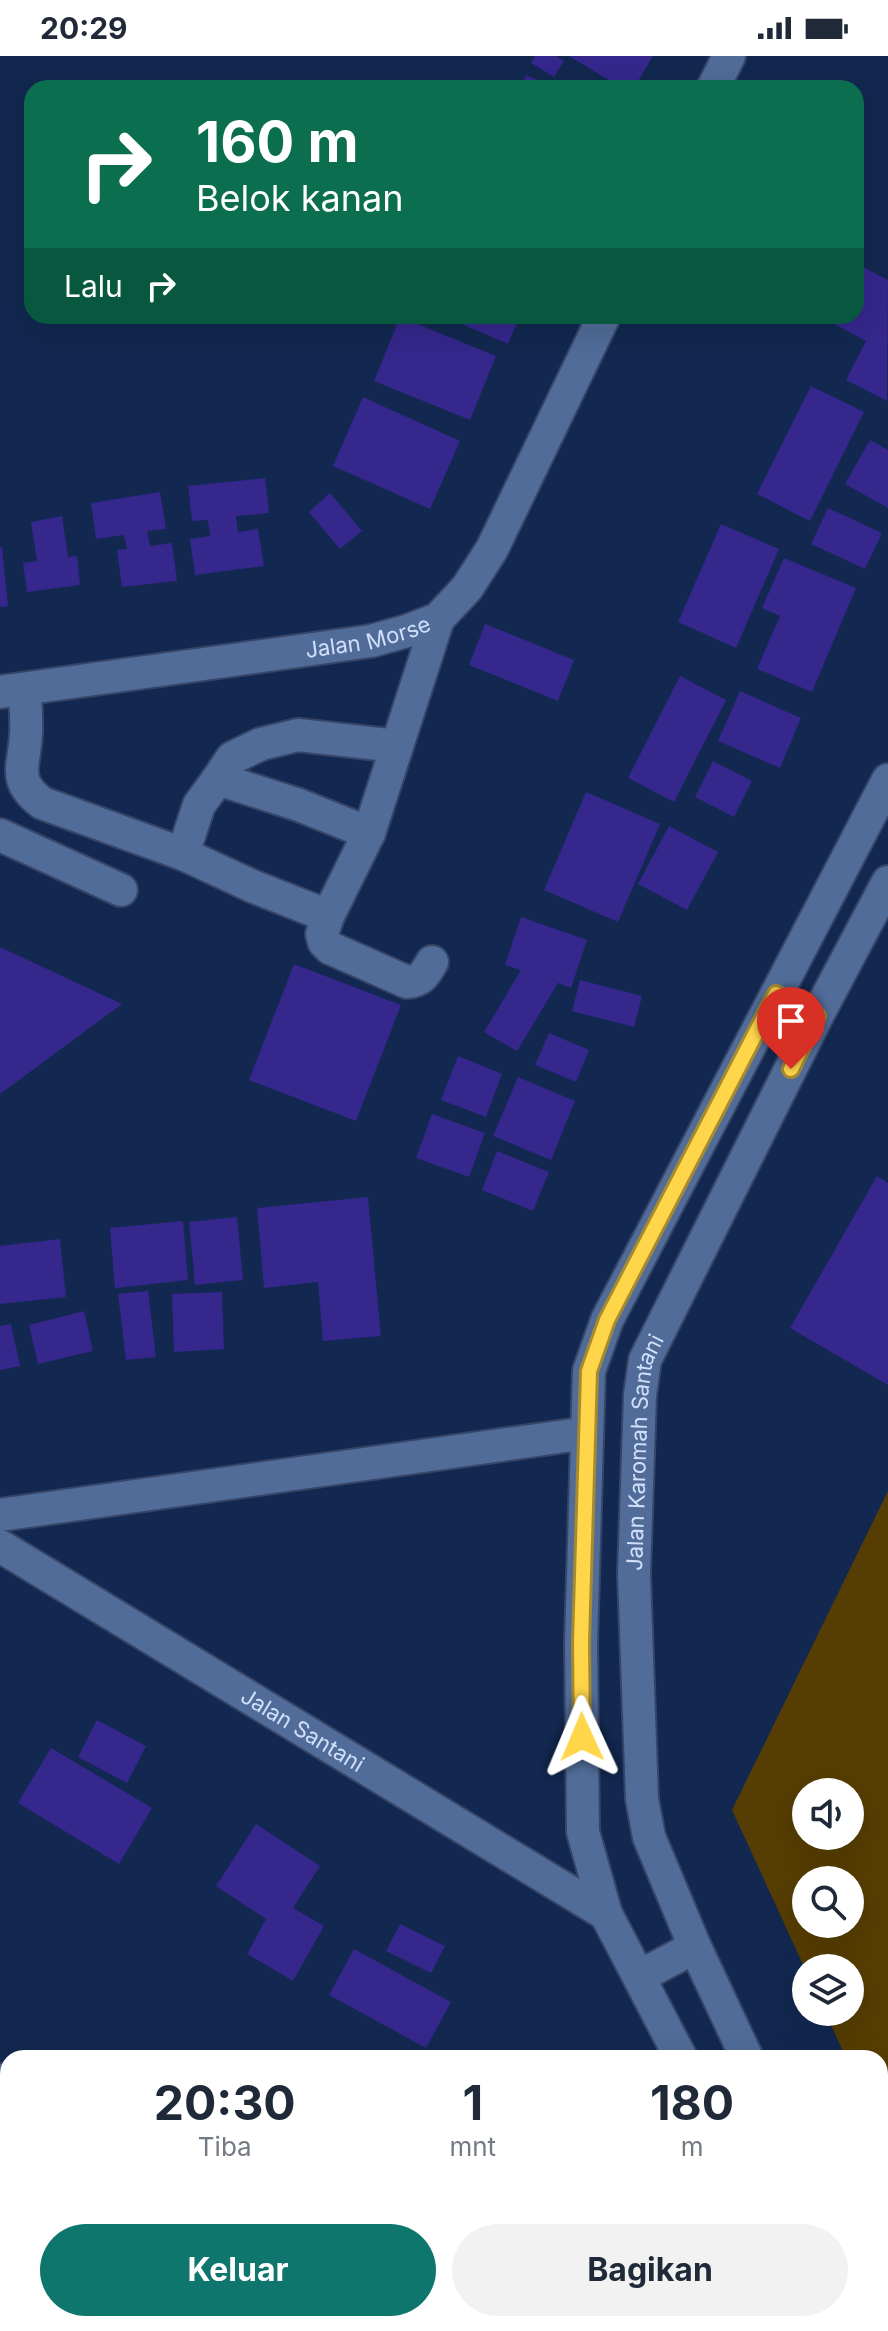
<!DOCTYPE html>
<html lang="id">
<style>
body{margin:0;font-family:Inter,sans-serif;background:#f2f2f3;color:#1f2937;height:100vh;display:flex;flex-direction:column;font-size:30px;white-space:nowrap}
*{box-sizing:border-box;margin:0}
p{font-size:26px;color:#747a83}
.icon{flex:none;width:44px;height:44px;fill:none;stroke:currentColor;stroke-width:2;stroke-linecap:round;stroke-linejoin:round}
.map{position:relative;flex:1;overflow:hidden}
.sheet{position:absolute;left:0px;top:1994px;width:888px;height:282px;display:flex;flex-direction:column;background:#fff;border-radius:24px 24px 0 0;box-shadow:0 8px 32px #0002}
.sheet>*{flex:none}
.guide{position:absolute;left:24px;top:24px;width:840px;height:244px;border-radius:24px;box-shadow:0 8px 32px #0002;background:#0b6e4f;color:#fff;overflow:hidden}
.tools{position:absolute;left:792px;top:1722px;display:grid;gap:16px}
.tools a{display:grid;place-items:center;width:72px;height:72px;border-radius:50%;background:#fff;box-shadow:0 8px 32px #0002;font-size:40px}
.pin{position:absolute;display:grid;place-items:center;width:68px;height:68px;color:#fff;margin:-82px -34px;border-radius:50% 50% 50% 0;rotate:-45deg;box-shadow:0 0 8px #0007}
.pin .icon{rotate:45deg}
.me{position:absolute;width:88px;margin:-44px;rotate:359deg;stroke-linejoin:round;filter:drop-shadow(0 0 6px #0008)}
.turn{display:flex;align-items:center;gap:28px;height:168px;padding:0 40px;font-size:36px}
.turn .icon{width:104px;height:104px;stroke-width:2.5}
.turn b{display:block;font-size:56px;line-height:68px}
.then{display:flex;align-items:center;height:76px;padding:0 40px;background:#0003;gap:16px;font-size:30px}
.eta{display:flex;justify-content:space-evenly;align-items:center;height:136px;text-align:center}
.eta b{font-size:48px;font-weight:700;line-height:56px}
.cta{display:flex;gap:16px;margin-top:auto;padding:16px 40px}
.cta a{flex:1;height:92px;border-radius:48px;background:#0f766e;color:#fff;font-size:32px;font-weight:700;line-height:92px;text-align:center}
.cta a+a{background:#f2f2f3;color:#1f2937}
.status{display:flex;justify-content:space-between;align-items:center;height:56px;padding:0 40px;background:#fff;direction:ltr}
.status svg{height:22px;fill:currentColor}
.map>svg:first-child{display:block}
.green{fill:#563d03;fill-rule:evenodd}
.building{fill:#35278c}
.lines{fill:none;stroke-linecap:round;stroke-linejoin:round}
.street-casing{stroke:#364567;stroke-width:36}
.street{stroke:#516c99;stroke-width:32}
.route-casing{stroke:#a68a30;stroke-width:20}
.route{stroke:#ffd54a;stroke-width:14}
.labels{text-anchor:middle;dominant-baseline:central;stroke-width:8;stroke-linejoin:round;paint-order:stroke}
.street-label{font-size:22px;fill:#d1e0fa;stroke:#081223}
</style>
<div class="status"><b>20:29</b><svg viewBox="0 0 49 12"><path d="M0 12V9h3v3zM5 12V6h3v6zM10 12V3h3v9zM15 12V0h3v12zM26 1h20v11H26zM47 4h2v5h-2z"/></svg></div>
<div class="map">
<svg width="888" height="2275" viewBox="0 0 888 2275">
<rect width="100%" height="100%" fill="#122850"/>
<path class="green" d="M888 1435V2093L880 2075V2002H846L825 1956H850V1912H806V1915L732 1754ZM806 1736H850V1780H806ZM806 1824H850V1868H806Z"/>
<g class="building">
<polygon points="535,0 556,0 564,5 554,21 531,7"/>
<polygon points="569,0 653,0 634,32 622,32"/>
<polygon points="526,19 555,32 520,32"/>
<polygon points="861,210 888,224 887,345 846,324 866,285 832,267 836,260 856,260 856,221"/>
<polygon points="444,260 520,260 508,288"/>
<polygon points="400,261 496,300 470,364 374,325"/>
<polygon points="811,330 864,356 810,465 757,438"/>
<polygon points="363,341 460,385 430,453 333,410"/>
<polygon points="870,384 888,394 888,452 845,428"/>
<polygon points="265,422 269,457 236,460 238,476 258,473 264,510 195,519 190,483 210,480 208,464 192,465 188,430"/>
<polygon points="160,436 166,473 147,475 150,490 172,487 177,525 122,531 117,494 127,493 124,479 96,483 91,447"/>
<polygon points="330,437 362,475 340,493 309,456"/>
<polygon points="828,452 882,477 865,513 811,488"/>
<polygon points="62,460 68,501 77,500 80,529 27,536 23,507 37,505 31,466"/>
<polygon points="721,468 779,493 736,592 678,566"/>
<polygon points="0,491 2,491 8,550 0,551"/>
<polygon points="784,502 856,532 812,636 757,613 780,560 762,552"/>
<polygon points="485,568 574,604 558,645 469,609"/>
<polygon points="680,620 726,644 674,746 628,722"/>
<polygon points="740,635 801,662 780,712 718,685"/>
<polygon points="713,705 752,725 734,761 695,741"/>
<polygon points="586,736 660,768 618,866 544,834"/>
<polygon points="669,770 718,796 687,854 638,828"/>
<polygon points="521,861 587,884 571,932 558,927 517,995 484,976 521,914 505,909"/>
<polygon points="0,891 122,948 0,1038"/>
<polygon points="294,908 401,949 356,1065 249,1024"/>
<polygon points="580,924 642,940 634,971 572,955"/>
<polygon points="549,977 589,994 576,1026 535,1009"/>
<polygon points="458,1000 502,1018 486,1061 441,1044"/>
<polygon points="518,1021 575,1045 551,1104 493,1080"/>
<polygon points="432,1058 485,1077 469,1121 416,1102"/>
<polygon points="497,1095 549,1116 533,1155 482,1134"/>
<polygon points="877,1120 888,1127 888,1329 790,1272"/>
<polygon points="368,1141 381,1280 323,1285 318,1226 264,1232 257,1152"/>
<polygon points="237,1161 243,1224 195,1229 189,1166"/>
<polygon points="183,1165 188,1224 115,1232 110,1172"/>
<polygon points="60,1183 66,1241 0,1248 0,1190"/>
<polygon points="148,1235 156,1301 126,1304 118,1238"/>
<polygon points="222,1236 224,1293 174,1296 172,1238"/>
<polygon points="84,1255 93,1295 38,1308 29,1269"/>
<polygon points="11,1268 20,1310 0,1314 0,1270"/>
<polygon points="97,1664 146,1690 127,1727 78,1701"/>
<polygon points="51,1692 152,1752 119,1808 18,1747"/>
<polygon points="256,1768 320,1810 293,1852 324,1870 293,1925 247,1898 266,1863 216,1830"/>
<polygon points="400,1868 445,1890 431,1917 386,1895"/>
<polygon points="354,1893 451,1946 426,1992 329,1939"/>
<polygon points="0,2141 8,2146 8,2162 0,2174"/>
<polygon points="8,2195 8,2267 0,2262 0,2208"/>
<polygon points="87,2268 161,2268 156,2275 82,2275"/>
<polygon points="581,2268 658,2268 644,2275 585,2275"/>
</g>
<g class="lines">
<defs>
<g id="street">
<polyline points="713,32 729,0"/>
<path d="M25 634C25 648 27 664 26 679 24 711 12 724 42 747L183 798 252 830 328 860"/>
<path id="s1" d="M0 636 371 585 407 575 438 563 467 532 492 493 604 260"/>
<polyline points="218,723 232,702 261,688 298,679 397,690"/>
<polyline points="0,779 121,834"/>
<polyline points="183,798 199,749 218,723 299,749 369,777"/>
<path d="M432 906C425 918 422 925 407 926L330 892 324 886 322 878 328 860 369 777 438 563"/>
<polyline points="0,1459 587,1377"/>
<path id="s2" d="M0 1490 606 1858"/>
<polyline points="640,1920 695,1891"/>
<polyline points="681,2002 606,1858 583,1776 581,1587 589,1315 607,1264 888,724"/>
<path id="s3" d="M747 2002 695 1891 649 1781 642 1743 634 1518 640 1339 645 1304 817 960 888 826"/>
<polyline points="0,2024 8,2028"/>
<polyline points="298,2268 302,2275"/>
<polyline points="813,2268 817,2275"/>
<polyline points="875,2268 878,2275"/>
</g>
</defs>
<use href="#street" class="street-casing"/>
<use href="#street" class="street"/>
</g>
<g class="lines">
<defs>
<polyline id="route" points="582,1681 581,1587 589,1315 607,1264 776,938 817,960 791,1013"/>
</defs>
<use href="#route" class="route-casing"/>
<use href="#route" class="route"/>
</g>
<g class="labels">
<g class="street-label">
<text stroke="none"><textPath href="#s1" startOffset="372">Jalan Morse</textPath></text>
<text stroke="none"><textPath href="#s3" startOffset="628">Jalan Karomah Santani</textPath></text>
<text stroke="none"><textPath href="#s2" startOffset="354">Jalan Santani</textPath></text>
</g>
</g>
</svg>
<div class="tools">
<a><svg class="icon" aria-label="sound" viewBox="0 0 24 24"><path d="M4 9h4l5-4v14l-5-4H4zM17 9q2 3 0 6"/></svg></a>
<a><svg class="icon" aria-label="search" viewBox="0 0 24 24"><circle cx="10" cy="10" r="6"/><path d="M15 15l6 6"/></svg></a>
<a><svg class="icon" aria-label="layers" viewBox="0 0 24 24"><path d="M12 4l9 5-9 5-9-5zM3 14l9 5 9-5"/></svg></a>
</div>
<div class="pin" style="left:791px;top:1013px;background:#d93025"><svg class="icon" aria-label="arrive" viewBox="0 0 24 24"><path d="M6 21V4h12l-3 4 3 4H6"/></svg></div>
<svg class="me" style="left:582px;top:1681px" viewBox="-20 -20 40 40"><path d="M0-17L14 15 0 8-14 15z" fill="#ffd54a" stroke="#fff" stroke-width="4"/></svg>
<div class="guide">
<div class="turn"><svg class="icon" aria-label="right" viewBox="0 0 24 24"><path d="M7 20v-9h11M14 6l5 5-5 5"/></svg><div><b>160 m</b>Belok kanan</div></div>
<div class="then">Lalu<svg class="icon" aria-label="right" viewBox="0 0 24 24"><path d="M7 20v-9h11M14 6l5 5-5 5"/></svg></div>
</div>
<section class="sheet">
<div class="eta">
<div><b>20:30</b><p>Tiba</p></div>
<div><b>1</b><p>mnt</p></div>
<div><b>180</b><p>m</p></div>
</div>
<div class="cta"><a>Keluar</a><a>Bagikan</a></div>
</section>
</div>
